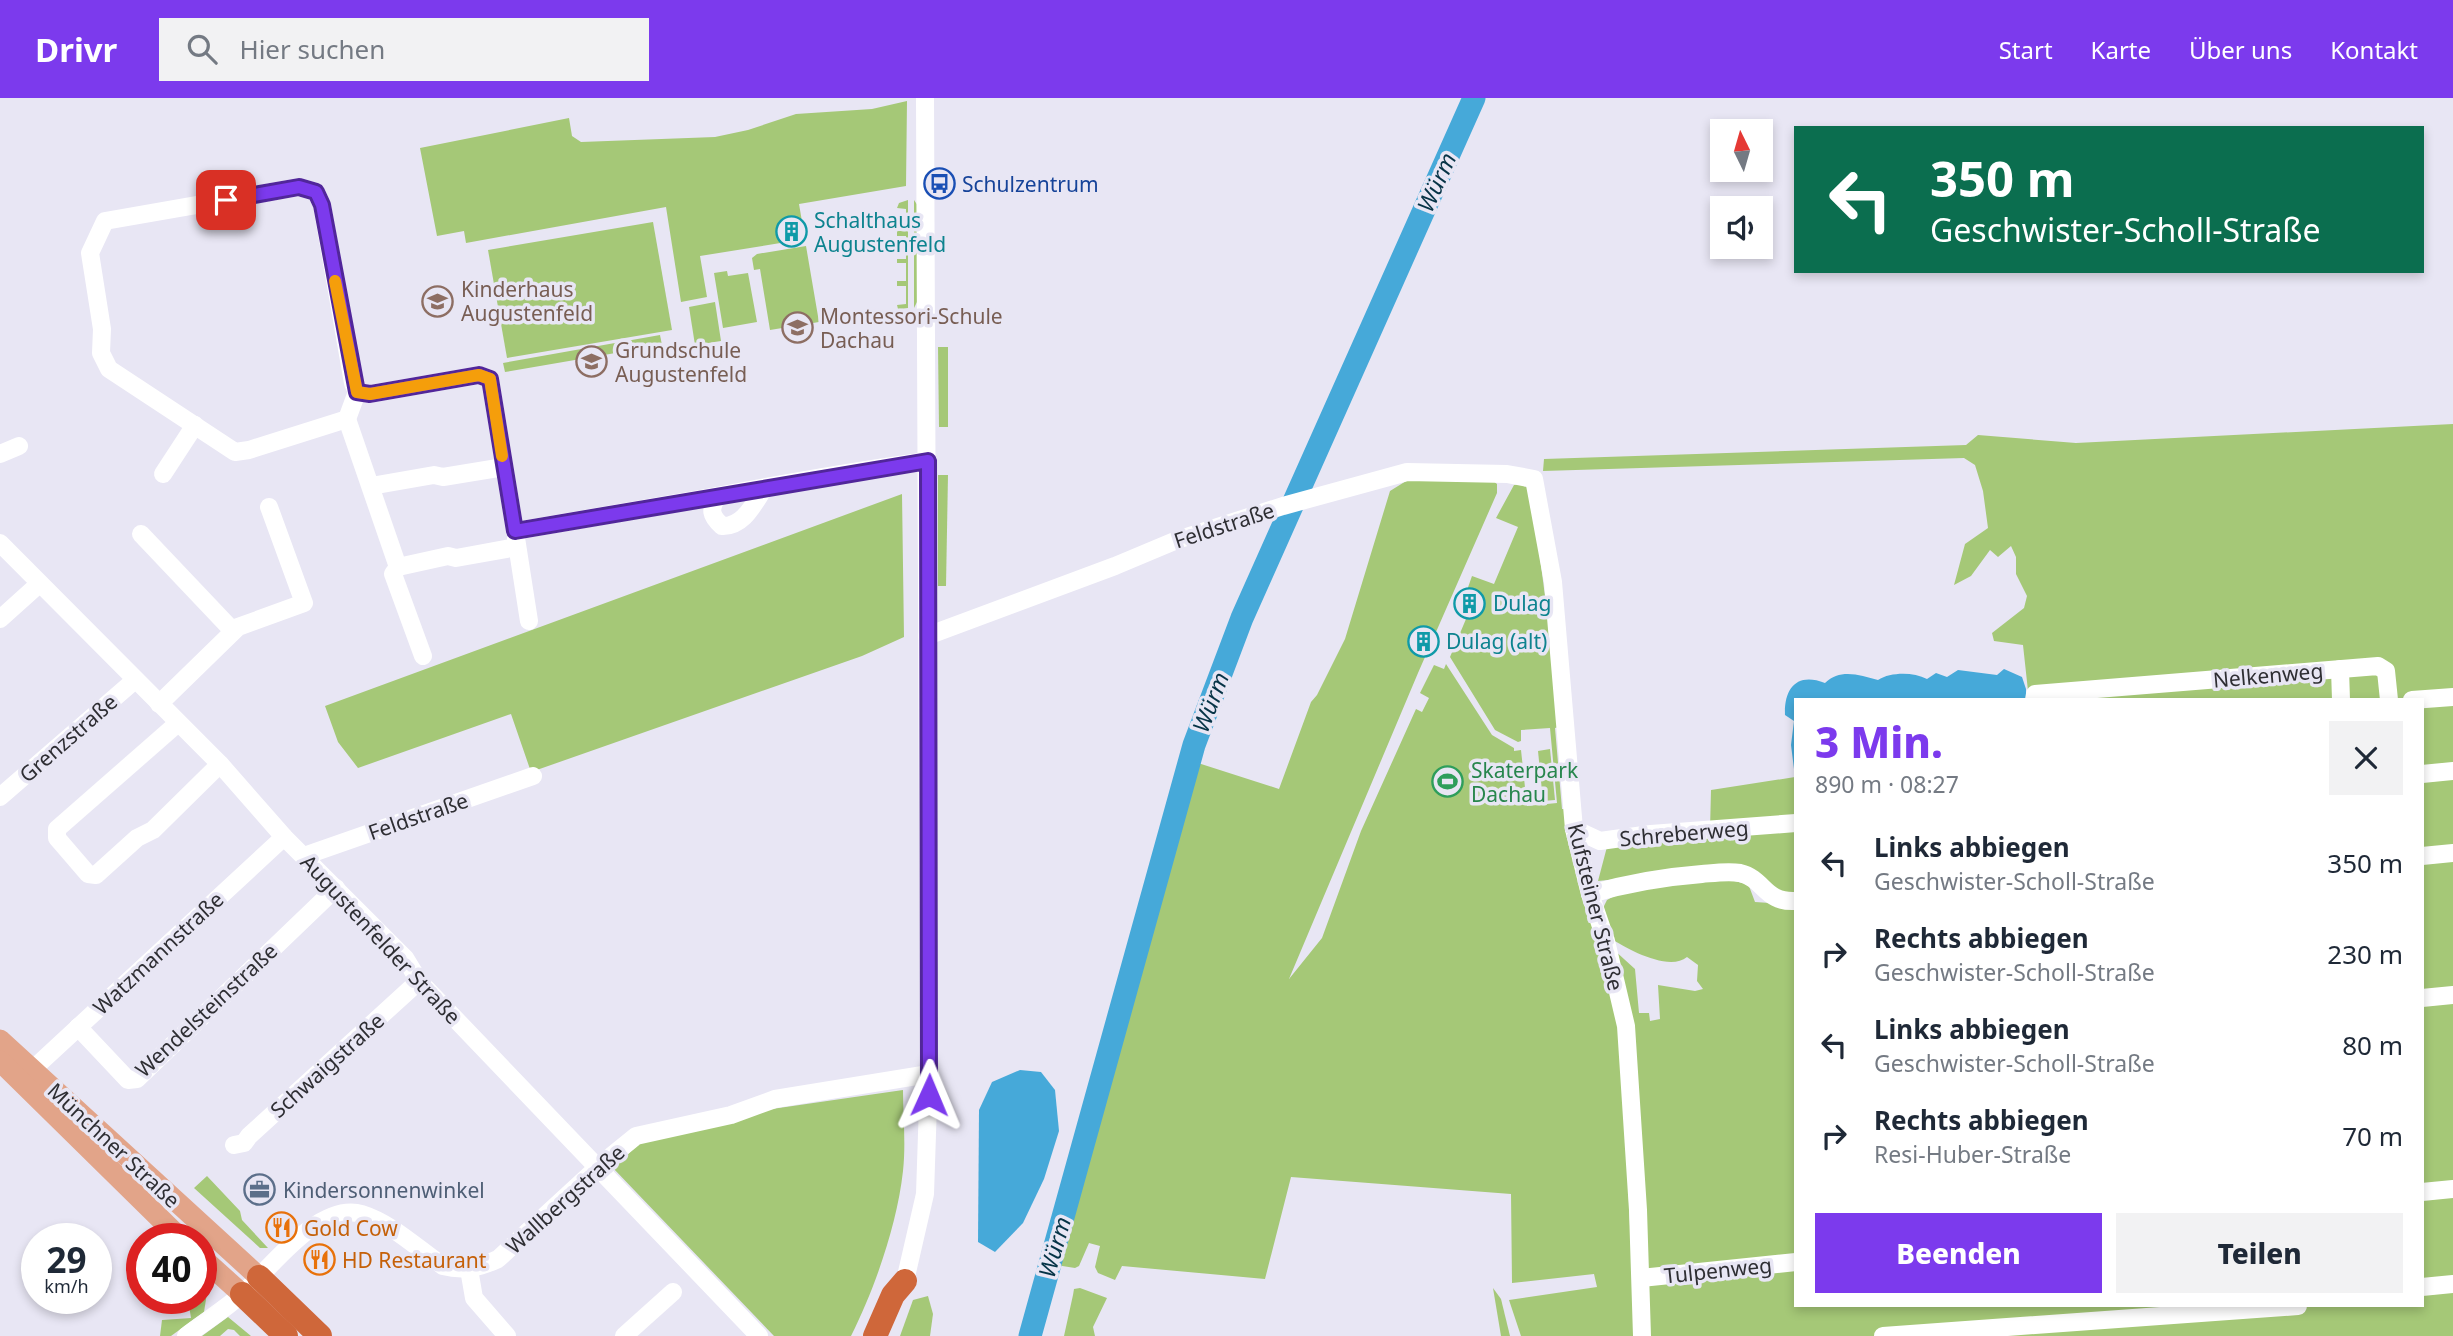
<!DOCTYPE html>
<html lang="de">
<meta charset="utf-8">
<style>
body{margin:0;font-family:"Noto Sans",sans-serif;background:#f2f2f3;color:#1f2937;height:100vh;display:flex;flex-direction:column;font-size:26px;white-space:nowrap}
*{box-sizing:border-box;margin:0}
p{font-size:23px;color:#747a83}
.icon{flex:none;width:38px;height:38px;fill:none;stroke:currentColor;stroke-width:2;stroke-linecap:round;stroke-linejoin:round}
.map{position:relative;flex:1;overflow:hidden}
.drawer{position:absolute;left:1794px;top:600px;width:630px;height:609px;display:flex;flex-direction:column;background:#fff;border-radius:0px;box-shadow:0 4px 10px #0003}
.drawer>*{flex:none}
.top-card{position:absolute;left:1794px;top:28px;width:630px;height:147px;border-radius:0px;box-shadow:0 4px 10px #0003;background:#0b6e4f;color:#fff;overflow:hidden}
.needle{width:46px;rotate:355deg}
.buttons{position:absolute;left:1710px;top:21px;display:grid;gap:14px}
.buttons a{display:grid;place-items:center;width:63px;height:63px;border-radius:0px;background:#fff;box-shadow:0 4px 10px #0003;font-size:35px}
.speed{position:absolute;left:21px;top:1125px;display:flex;gap:14px;font-size:35px;font-weight:700;text-align:center}
.speed>*{display:grid;place-content:center;width:91px;height:91px;border-radius:50%;background:#fff;box-shadow:0 4px 10px #0003;line-height:1}
.speed small{font-size:18px;font-weight:400}
.speed .limit{border:10px solid #d22;background:#fff;color:#111}
.pin{position:absolute;display:grid;place-items:center;width:60px;height:60px;color:#fff;margin:-30px;border-radius:14px;box-shadow:0 4px 10px #0006}
.me{position:absolute;width:77px;margin:-38px;rotate:1deg;stroke-linejoin:round;filter:drop-shadow(0 0 5px #0008)}
.turn{display:flex;align-items:center;gap:24px;height:147px;padding:0 21px;font-size:32px}
.turn .icon{width:91px;height:91px;stroke-width:2.5}
.turn b{display:block;font-size:49px;line-height:60px}
.round{display:grid;place-items:center;flex:none;width:74px;height:74px;border-radius:0px;background:#f2f2f3}
.overview{display:flex;align-items:center;justify-content:space-between;height:119px;padding:0 21px}
h1{font-size:42px;font-weight:800;line-height:52px;color:#7c3aed}
.button{display:flex;gap:14px;margin-top:auto;padding:14px 21px}
.button a{flex:1;height:80px;border-radius:0px;background:#7c3aed;color:#fff;font-size:28px;font-weight:800;line-height:80px;text-align:center}
.button a+a{background:#f2f2f3;color:#1f2937}
ul{padding:0;list-style:none}
li{display:flex;align-items:center;gap:21px;height:91px;padding:0 21px}
li div{flex:1}
li b{display:block;font-size:26px}
li em{font-style:normal}
header{display:flex;align-items:center;gap:42px;box-sizing:border-box;height:98px;padding:0 35px;background:#7c3aed;color:#fff}
header strong{font-size:33px}
nav{display:flex;gap:38px;margin-inline-start:auto;font-size:24px}
.search{width:490px;height:63px;background:#f2f2f3;display:flex;align-items:center;gap:18px;box-sizing:border-box;padding:0 24px;border-radius:0px;color:#747a83;font-size:26px}
.map>svg:first-child{display:block}
.green{fill:#a5c877}
.water{fill:#46a9d9}
.lines{fill:none;stroke-linecap:round;stroke-linejoin:round}
.river{stroke:#46a9d9;stroke-width:23}
.minor{stroke:#fff;stroke-width:18}
.major{stroke:#e2a489;stroke-width:21}
.highway{stroke:#cf673a;stroke-width:24}
.route-casing{stroke:#51269a;stroke-width:18}
.route{stroke:#7c3aed;stroke-width:12}
.slow{stroke:#f59e0b;stroke-width:12}
.labels{text-anchor:middle;dominant-baseline:central;stroke-width:7;stroke-linejoin:round;paint-order:stroke}
.transit-label{font-size:21px;fill:#164399;stroke:#e8e6f4;text-anchor:start}
.culture-label{font-size:21px;fill:#0d838f;stroke:#e8e6f4;text-anchor:start}
.education-label{font-size:21px;fill:#785e54;stroke:#e8e6f4;text-anchor:start}
.street-label{font-size:21px;fill:#2e2e33;stroke:#e8e6f4}
.leisure-label{font-size:21px;fill:#27864d;stroke:#e8e6f4;text-anchor:start}
.service-label{font-size:21px;fill:#4e5e75;stroke:#e8e6f4;text-anchor:start}
.food-label{font-size:21px;fill:#c56008;stroke:#e8e6f4;text-anchor:start}
.water-label{font-size:23px;font-style:italic;fill:#063346;stroke:#e8e6f4}
</style>
<header>
<strong>Drivr</strong>
<div class="search"><svg class="icon" aria-label="search" viewBox="0 0 24 24"><circle cx="10" cy="10" r="6"/><path d="M15 15l6 6"/></svg>Hier suchen</div>
<nav><a>Start</a><a>Karte</a><a>Über uns</a><a>Kontakt</a></nav>
</header>
<div class="map">
<svg width="2453" height="1238" viewBox="0 0 2453 1238">
<rect width="100%" height="100%" fill="#e8e6f4"/>
<g class="green">
<polygon points="907,3 906,88 799,106 805,141 700,158 707,199 681,204 666,109 466,145 464,133 437,138 420,50 569,20 572,38 581,44 715,39 748,32 796,16 872,11"/>
<polygon points="908,102 908,210 898,211 897,207 906,206 906,188 897,188 897,183 906,183 906,165 897,165 897,161 906,161 906,138 897,138 897,133 906,133 906,111 897,110 899,105"/>
<polygon points="914,102 918,108 918,202 914,210"/>
<polygon points="653,124 672,232 507,260 488,152"/>
<polygon points="806,148 819,224 770,232 760,171 754,172 752,160 757,156"/>
<polygon points="727,173 728,178 748,175 757,224 723,230 714,175"/>
<polygon points="715,204 721,243 695,247 689,209"/>
<polygon points="660,237 662,247 505,274 503,265"/>
<polygon points="938,249 948,249 948,329 939,329"/>
<path d="M2453 326V1238H1646L1613 851 1635 871 1639 915H1649L1650 923 1660 921 1658 887 1695 893 1703 891 1697 883 1698 867 1687 859C1669 874 1627 851 1610 840L1603 810 1607 802 1620 795C1650 790 1725 773 1749 788L1755 804 1770 805 1782 799 1766 782 1747 768 1598 783 1608 745 1710 732 1711 692 1795 679 1796 1208H2422V602H2029L2023 547 1994 543 1992 535 2024 510 2027 498 2016 476V459L2011 448 1998 459 1990 452 1971 478 1954 487 1965 446 1988 430 1983 393 1975 367 1964 360 1543 373 1544 361 1966 347 1978 337 2076 345Z"/>
<polygon points="938,377 948,377 946,488 938,488"/>
<polygon points="1411,380 1492,382 1497,386 1497,395 1418,575 1289,881 1322,840 1361,733 1416,611 1422,614 1429,600 1420,595 1434,567 1444,571 1446,566 1492,637 1514,650 1514,653 1521,652 1527,708 1557,705 1550,630 1521,632 1521,643 1518,644 1495,632 1450,559 1474,502 1465,498 1472,478 1494,486 1518,429 1496,420 1514,387 1519,386 1531,391 1545,498 1549,509 1559,629 1555,630 1562,711 1568,711 1621,929 1635,1238 1521,1238 1509,1202 1597,1189 1594,1176 1512,1185 1511,1096 1291,1079 1265,1181 1122,1168 1115,1182 1098,1175 1095,1169 1100,1148 1089,1145 1079,1168 1075,1170 1056,1167 1198,665 1279,691 1311,604 1317,597 1345,541 1390,393"/>
<polygon points="902,396 904,539 862,558 531,674 511,616 358,670 338,644 325,608"/>
<polygon points="1550,651 1555,702 1543,703 1538,653"/>
<path d="M903 992C903 1018 906 1046 903 1073 897 1127 875 1190 851 1238H774L613 1070 644 1041 765 1012Z"/>
<polygon points="207,1078 240,1113 242,1122 268,1150 260,1150 194,1090"/>
<polygon points="201,1187 207,1195 204,1214 171,1238 160,1238 162,1222 191,1220 188,1201 201,1200"/>
<polygon points="1080,1190 1107,1200 1093,1229 1095,1238 1064,1238 1073,1197 1074,1191"/>
<polygon points="1493,1190 1501,1201 1510,1238 1501,1238"/>
<polygon points="928,1198 933,1216 930,1238 900,1238 913,1202"/>
<polygon points="228,1219 251,1238 240,1238 234,1232 228,1231 220,1238 202,1238"/>
</g>
<g class="water">
<path d="M2004 571 2022 579 2026 591V602H1796L1794 671 1791 647 1794 623 1785 617C1784 590 1797 574 1825 585 1840 570 1860 577 1878 582 1891 574 1913 574 1927 581L1936 575 1947 579 1958 572 1997 577Z"/>
<polygon points="1020,972 1041,974 1055,992 1059,1033 1044,1081 1023,1125 995,1154 978,1144 979,1012 992,984"/>
</g>
<g class="lines">
<polyline class="river" points="1030,1238 1194,647 1242,520 1474,0"/>
<g class="minor">
<polygon points="299,89 316,94 322,107 353,285 357,294 347,321 249,352 235,354 109,271 101,255 102,231 90,155 105,123"/>
<polyline points="357,294 370,296 479,277 490,281 515,433 717,398"/>
<polyline points="347,321 398,469 393,476 423,558"/>
<polyline points="0,356 19,348"/>
<polyline points="163,376 195,327"/>
<polyline points="371,388 434,377 443,379 504,369"/>
<path d="M765 389C754 405 744 429 722 428 710 417 710 412 717 398 787 385 857 372 928 363"/>
<polyline points="141,436 233,533"/>
<polyline points="516,440 529,523"/>
<polyline points="0,445 220,666 284,739 405,860 419,883 759,1238"/>
<polyline points="398,469 448,458 456,460 517,449"/>
<polyline points="0,521 39,486"/>
<polyline points="927,538 1115,468 1177,442 1283,408 1407,374 1507,376 1534,381 1553,484 1574,731 1590,796 1606,843 1626,928 1638,1112 1642,1238"/>
<polyline points="2340,571 2341,602"/>
<polyline points="2034,602 2035,596 2378,568 2386,573 2389,602"/>
<polyline points="2412,602 2453,599"/>
<polyline points="159,606 238,529 304,505 269,409"/>
<polyline points="178,625 57,731 57,740 88,776 96,777 137,740 153,732 220,666"/>
<polyline points="2422,676 2453,673"/>
<polyline points="0,699 135,582"/>
<polyline points="1574,731 1600,743 1651,736 1796,725"/>
<polyline points="304,758 533,678"/>
<polyline points="2422,758 2453,755"/>
<path d="M1590 796C1628 785 1663 779 1702 776 1714 775 1728 773 1740 775 1765 781 1764 805 1796 803"/>
<polyline points="2422,900 2453,897"/>
<polyline points="78,929 128,982 137,981 336,790"/>
<polyline points="32,972 284,739"/>
<polyline points="234,1047 244,1045 249,1038 419,883"/>
<polyline points="2422,1094 2453,1091"/>
<polyline points="469,1171 474,1200 507,1238"/>
<polyline points="1641,1180 1796,1164"/>
<polyline points="905,1183 925,1096 929,976 925,0"/>
<polyline points="2422,1189 2453,1186"/>
<path d="M186 1238C204 1224 224 1212 242 1196 270 1171 319 1103 362 1116 391 1125 417 1150 443 1168 463 1173 479 1170 498 1161L599 1068 636 1038 731 1017 775 1001 929 976"/>
<polyline points="624,1238 673,1194"/>
<polyline points="1883,1238 2298,1208"/>
</g>
<g class="major">
<polyline points="0,942 259,1179"/>
<polyline points="0,963 181,1141"/>
<polyline points="201,1159 242,1196"/>
</g>
<g class="highway">
<polyline points="259,1179 320,1238"/>
<polyline points="242,1196 286,1238"/>
<polyline points="875,1238 893,1197 905,1183"/>
</g>
</g>
<g class="lines">
<defs>
<polyline id="route" points="226,102 299,89 316,94 322,107 357,294 370,296 479,277 490,281 515,433 928,363 929,997"/>
</defs>
<use href="#route" class="route-casing"/>
<use href="#route" class="route"/>
<polyline class="slow" points="335,183 357,294 370,296 479,277 490,281 502,358"/>
</g>
<defs>
<symbol id="bus-ring" viewBox="-11 -11 22 22"><circle r="9.5" fill="#e8e6f4" stroke="#1a4fb4" stroke-width="1.5"/><path d="M-5-6H5V4H4V6H2V4H-2V6H-4V4H-5ZM-3.5-4V0h7V-4ZM-3.5 1.2v1.5H-2V1.2ZM2 1.2v1.5H3.5V1.2Z" fill="#1a4fb4"/></symbol>
<symbol id="building-ring" viewBox="-11 -11 22 22"><circle r="9.5" fill="#e8e6f4" stroke="#0f9aa8" stroke-width="1.5"/><path d="M-4-6H4V6H1V3H-1V6H-4ZM-2.5-4.3h1.7v1.8h-1.7ZM.8-4.3h1.7v1.8H.8ZM-2.5-1h1.7V.8h-1.7ZM.8-1h1.7V.8H.8Z" fill="#0f9aa8"/></symbol>
<symbol id="school-ring" viewBox="-11 -11 22 22"><circle r="9.5" fill="#e8e6f4" stroke="#8d6e63" stroke-width="1.5"/><path d="M0-5L7-2L0 1L-7-2ZM-4 1L0 2.5L4 1V4Q0 6-4 4Z" fill="#8d6e63"/></symbol>
<symbol id="stadium-ring" viewBox="-11 -11 22 22"><circle r="9.5" fill="#e8e6f4" stroke="#2e9e5b" stroke-width="1.5"/><path d="M0-5a6.5 5 0 1 0 0 10a6.5 5 0 1 0 0-10ZM-3.5-1.8h7v3.6h-7Z" fill="#2e9e5b"/></symbol>
<symbol id="office-ring" viewBox="-11 -11 22 22"><circle r="9.5" fill="#e8e6f4" stroke="#5c6f8a" stroke-width="1.5"/><path d="M-6-3h4V-5.5h4V-3h4V5H-6ZM-1-4.5V-3h2v-1.5ZM-6 0V1H6V0Z" fill="#5c6f8a"/></symbol>
<symbol id="restaurant-ring" viewBox="-11 -11 22 22"><circle r="9.5" fill="#e8e6f4" stroke="#e8710a" stroke-width="1.5"/><path d="M-5-6h1v4h1v-4h1v4h1v-4h1v5L-1.5 .5V6h-2V.5L-5-1ZM5-6V6H3V1.5H1.5Q1.5-4 5-6Z" fill="#e8710a"/></symbol>
</defs>
<g fill-rule="evenodd">
<use href="#bus-ring" x="922" y="68" width="35" height="35"/>
<use href="#building-ring" x="774" y="116" width="35" height="35"/>
<use href="#school-ring" x="420" y="186" width="35" height="35"/>
<use href="#school-ring" x="780" y="212" width="35" height="35"/>
<use href="#school-ring" x="574" y="246" width="35" height="35"/>
<use href="#building-ring" x="1452" y="488" width="35" height="35"/>
<use href="#building-ring" x="1406" y="526" width="35" height="35"/>
<use href="#stadium-ring" x="1430" y="666" width="35" height="35"/>
<use href="#office-ring" x="242" y="1074" width="35" height="35"/>
<use href="#restaurant-ring" x="264" y="1112" width="35" height="35"/>
<use href="#restaurant-ring" x="302" y="1144" width="35" height="35"/>
</g>
<g class="labels">
<g class="transit-label">
<text x="962" y="86">Schulzentrum</text>
</g>
<g class="culture-label">
<text x="814" y="122">Schalthaus<tspan x="814" dy="24">Augustenfeld</tspan></text>
<text x="1493" y="505">Dulag</text>
<text x="1446" y="543">Dulag (alt)</text>
</g>
<g class="education-label">
<text x="461" y="191">Kinderhaus<tspan x="461" dy="24">Augustenfeld</tspan></text>
<text x="820" y="218">Montessori-Schule<tspan x="820" dy="24">Dachau</tspan></text>
<text x="615" y="252">Grundschule<tspan x="615" dy="24">Augustenfeld</tspan></text>
</g>
<g class="street-label">
<text transform="translate(1224 427) rotate(-18)">Feldstraße</text>
<text transform="translate(2268 577) rotate(-5)">Nelkenweg</text>
<text transform="translate(68 640) rotate(-41)">Grenzstraße</text>
<text transform="translate(418 718) rotate(-19)">Feldstraße</text>
<text transform="translate(1684 735) rotate(-5)">Schreberweg</text>
<text transform="translate(1596 809) rotate(76)">Kufsteiner Straße</text>
<text transform="translate(381 841) rotate(47)">Augustenfelder Straße</text>
<text transform="translate(158 855) rotate(-43)">Watzmannstraße</text>
<text transform="translate(206 912) rotate(-43)">Wendelsteinstraße</text>
<text transform="translate(327 967) rotate(-42)">Schwaigstraße</text>
<text transform="translate(114 1047) rotate(43)">Münchner Straße</text>
<text transform="translate(565 1101) rotate(-42)">Wallbergstraße</text>
<text transform="translate(1718 1172) rotate(-6)">Tulpenweg</text>
</g>
<g class="leisure-label">
<text x="1471" y="672">Skaterpark<tspan x="1471" dy="24">Dachau</tspan></text>
</g>
<g class="service-label">
<text x="283" y="1092">Kindersonnenwinkel</text>
</g>
<g class="food-label">
<text x="304" y="1130">Gold Cow</text>
<text x="342" y="1162">HD Restaurant</text>
</g>
<g class="water-label">
<text transform="translate(1436 84) rotate(-66)">Würm</text>
<text transform="translate(1210 604) rotate(-69)">Würm</text>
<text transform="translate(1054 1149) rotate(-74)">Würm</text>
</g>
</g>
</svg>
<div class="buttons">
<a><svg class="needle" viewBox="-14 -14 28 28"><path d="M0-13l5 13h-10z" fill="#e53935"/><path d="M0 13l5-13h-10z" fill="#747a83"/></svg></a>
<a><svg class="icon" aria-label="sound" viewBox="0 0 24 24"><path d="M4 9h4l5-4v14l-5-4H4zM17 9q2 3 0 6"/></svg></a>
</div>
<div class="speed"><div>29<small>km/h</small></div><div class="limit">40</div></div>
<div class="pin" style="left:226px;top:102px;background:#d93025"><svg class="icon" aria-label="arrive" viewBox="0 0 24 24"><path d="M6 21V4h12l-3 4 3 4H6"/></svg></div>
<svg class="me" style="left:929px;top:997px" viewBox="-20 -20 40 40"><path d="M0-17L14 15 0 8-14 15z" fill="#7c3aed" stroke="#fff" stroke-width="4"/></svg>
<div class="top-card">
<div class="turn"><svg class="icon" aria-label="left" viewBox="0 0 24 24"><path d="M17 20v-9H6M10 6l-5 5 5 5"/></svg><div><b>350 m</b>Geschwister-Scholl-Straße</div></div>
</div>
<section class="drawer">
<div class="overview"><div><h1>3 Min.</h1><p>890 m · 08:27</p></div><a class="round"><svg class="icon" aria-label="close" viewBox="0 0 24 24"><path d="M6 6l12 12M18 6L6 18"/></svg></a></div>
<ul>
<li><svg class="icon" aria-label="left" viewBox="0 0 24 24"><path d="M17 20v-9H6M10 6l-5 5 5 5"/></svg><div><b>Links abbiegen</b><p>Geschwister-Scholl-Straße</p></div><em>350 m</em></li>
<li><svg class="icon" aria-label="right" viewBox="0 0 24 24"><path d="M7 20v-9h11M14 6l5 5-5 5"/></svg><div><b>Rechts abbiegen</b><p>Geschwister-Scholl-Straße</p></div><em>230 m</em></li>
<li><svg class="icon" aria-label="left" viewBox="0 0 24 24"><path d="M17 20v-9H6M10 6l-5 5 5 5"/></svg><div><b>Links abbiegen</b><p>Geschwister-Scholl-Straße</p></div><em>80 m</em></li>
<li><svg class="icon" aria-label="right" viewBox="0 0 24 24"><path d="M7 20v-9h11M14 6l5 5-5 5"/></svg><div><b>Rechts abbiegen</b><p>Resi-Huber-Straße</p></div><em>70 m</em></li>
</ul>
<div class="button"><a>Beenden</a><a>Teilen</a></div>
</section>
</div>
